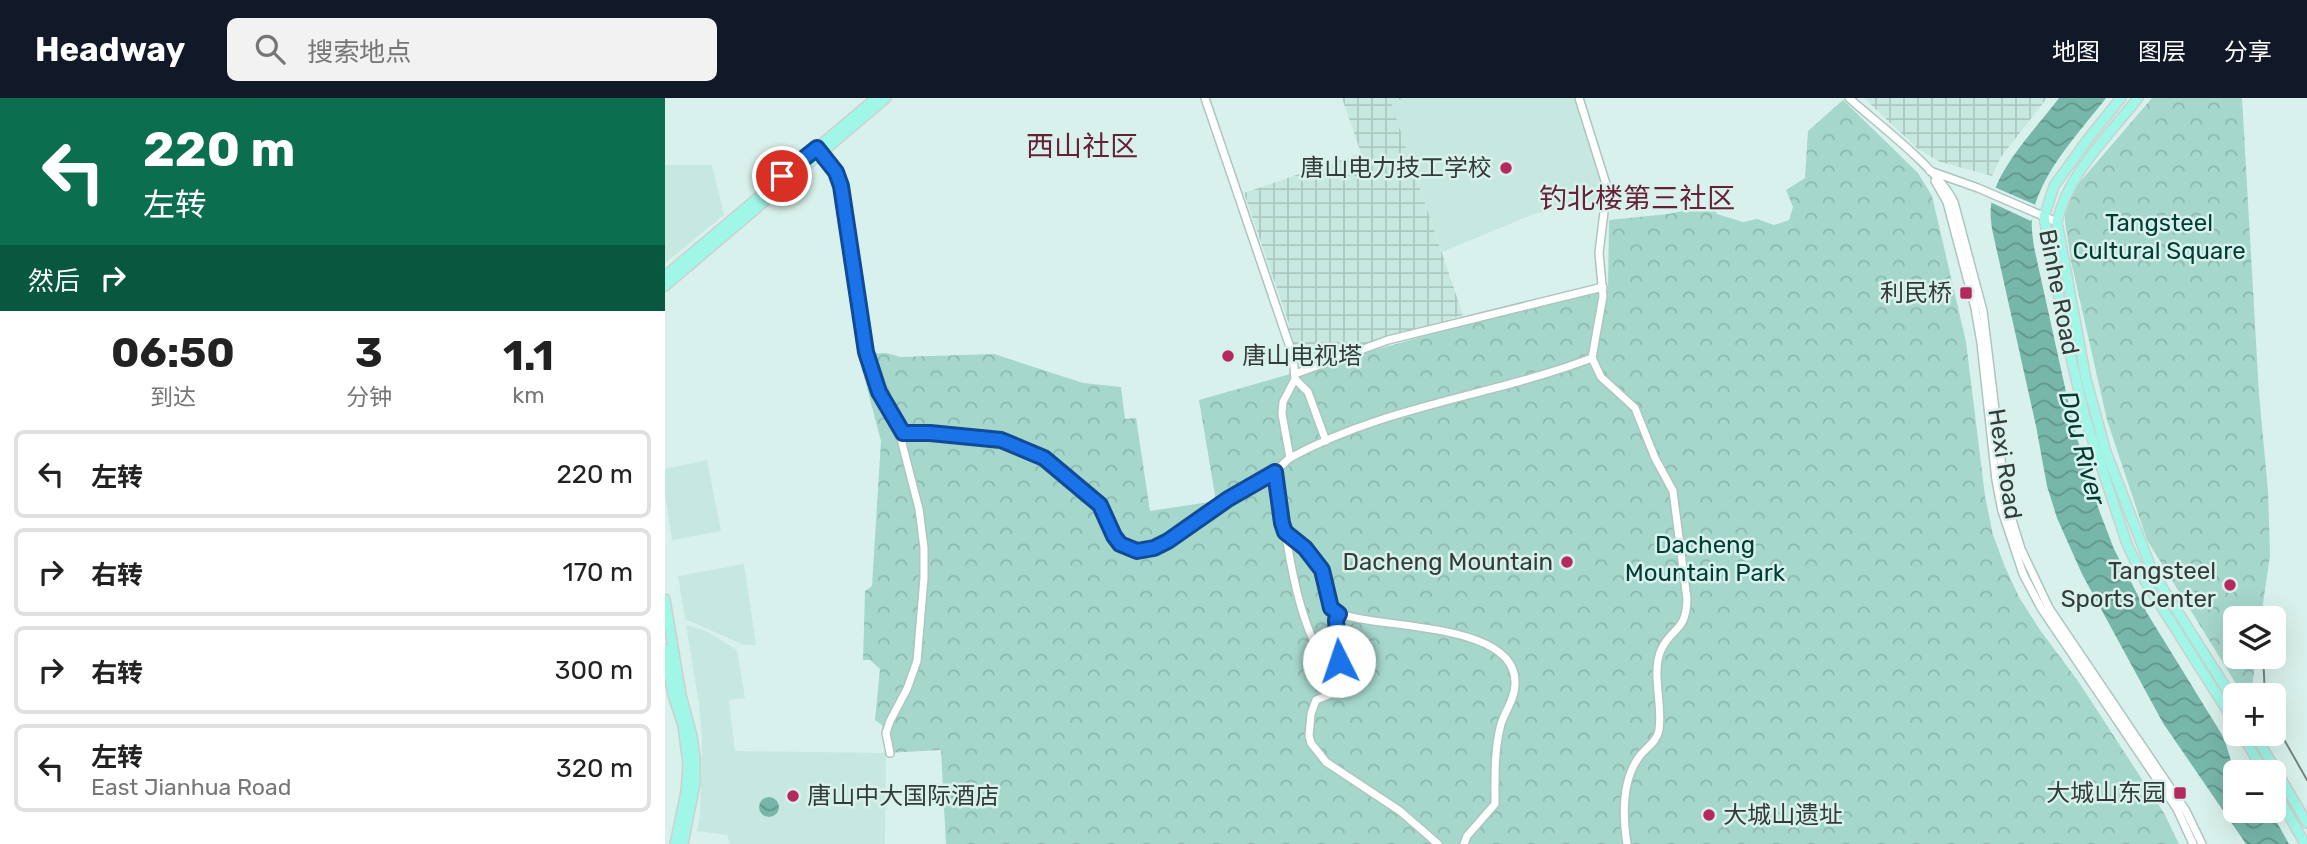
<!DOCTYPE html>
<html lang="zh">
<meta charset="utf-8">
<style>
body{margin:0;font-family:Rubik,"Noto Sans SC",sans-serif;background:#f2f2f2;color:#222;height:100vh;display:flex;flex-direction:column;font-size:26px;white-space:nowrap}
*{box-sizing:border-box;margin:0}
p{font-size:23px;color:#767676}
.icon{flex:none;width:38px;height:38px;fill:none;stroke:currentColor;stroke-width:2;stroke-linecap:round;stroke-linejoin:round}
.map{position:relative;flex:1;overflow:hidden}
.drawer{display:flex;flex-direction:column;background:#fff;width:665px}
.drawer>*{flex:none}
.hud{background:#0b6e4f;color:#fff;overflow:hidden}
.controls{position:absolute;left:1558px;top:508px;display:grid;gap:14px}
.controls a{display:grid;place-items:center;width:63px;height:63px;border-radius:10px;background:#fff;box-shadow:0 7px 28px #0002;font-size:35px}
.pin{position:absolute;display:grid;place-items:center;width:60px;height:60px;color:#fff;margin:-30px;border:4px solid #fff;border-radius:50%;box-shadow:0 2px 7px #0007}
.me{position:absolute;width:77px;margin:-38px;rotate:356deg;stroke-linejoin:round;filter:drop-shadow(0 0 5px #0008)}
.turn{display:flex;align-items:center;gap:24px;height:147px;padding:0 28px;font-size:32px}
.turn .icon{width:91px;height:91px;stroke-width:2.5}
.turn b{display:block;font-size:49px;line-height:60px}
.then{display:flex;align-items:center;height:66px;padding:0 28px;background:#0003;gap:14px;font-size:26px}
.eta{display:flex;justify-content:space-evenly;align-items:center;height:119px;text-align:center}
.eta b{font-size:42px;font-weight:700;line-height:49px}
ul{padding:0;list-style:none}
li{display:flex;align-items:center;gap:21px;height:88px;margin:0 14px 10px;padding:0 14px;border:4px solid #e0e0e0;border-radius:10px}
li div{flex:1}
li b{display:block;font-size:26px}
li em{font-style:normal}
header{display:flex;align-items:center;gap:42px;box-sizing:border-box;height:98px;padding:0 35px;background:#111827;color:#fff}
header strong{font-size:33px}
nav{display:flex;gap:38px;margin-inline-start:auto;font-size:24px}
.search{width:490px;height:63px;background:#f2f2f2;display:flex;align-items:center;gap:18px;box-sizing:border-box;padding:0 24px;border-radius:10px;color:#767676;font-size:26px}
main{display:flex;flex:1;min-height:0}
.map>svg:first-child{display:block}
.built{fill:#c7e8e0}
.industrial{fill:url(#industrial-grid)}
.park{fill:url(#park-crowns)}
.water{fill:url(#water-waves)}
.pier{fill:#d9f1ec}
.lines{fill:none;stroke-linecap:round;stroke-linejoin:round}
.minor-casing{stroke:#adc5bf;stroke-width:10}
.major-casing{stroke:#ced0d0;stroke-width:12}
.minor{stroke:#fff;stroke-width:7}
.major{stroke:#a0f7e8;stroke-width:9}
.rail{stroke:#768582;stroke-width:2}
.route-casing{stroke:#114b97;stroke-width:18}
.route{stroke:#1a73e8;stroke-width:12}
.poi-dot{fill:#b6295d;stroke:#d9f1ec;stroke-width:2.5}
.labels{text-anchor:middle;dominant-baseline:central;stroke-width:5;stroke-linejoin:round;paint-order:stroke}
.poi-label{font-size:24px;fill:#333c3a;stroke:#d9f1ec;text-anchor:end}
.park-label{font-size:24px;fill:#003d34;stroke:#d9f1ec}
.street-label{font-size:24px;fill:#333c3a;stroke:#d9f1ec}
.water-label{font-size:26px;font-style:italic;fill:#003b33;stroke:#d9f1ec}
.quarter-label{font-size:28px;fill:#652136;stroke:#d9f1ec}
</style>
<header>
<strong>Headway</strong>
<div class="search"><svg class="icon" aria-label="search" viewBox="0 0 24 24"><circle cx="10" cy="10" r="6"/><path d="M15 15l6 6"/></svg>搜索地点</div>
<nav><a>地图</a><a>图层</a><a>分享</a></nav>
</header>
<main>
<section class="drawer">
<div class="hud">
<div class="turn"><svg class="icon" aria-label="left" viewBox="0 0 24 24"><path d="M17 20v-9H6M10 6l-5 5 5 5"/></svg><div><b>220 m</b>左转</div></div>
<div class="then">然后<svg class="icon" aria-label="right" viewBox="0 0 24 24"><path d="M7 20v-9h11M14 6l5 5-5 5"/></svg></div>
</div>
<div class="eta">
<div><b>06:50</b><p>到达</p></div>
<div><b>3</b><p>分钟</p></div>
<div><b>1.1</b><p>km</p></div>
</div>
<ul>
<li><svg class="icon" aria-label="left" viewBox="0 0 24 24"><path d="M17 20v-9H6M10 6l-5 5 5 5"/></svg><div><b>左转</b></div><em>220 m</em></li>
<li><svg class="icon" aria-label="right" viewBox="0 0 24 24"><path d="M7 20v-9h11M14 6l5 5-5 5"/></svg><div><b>右转</b></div><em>170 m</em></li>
<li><svg class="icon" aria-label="right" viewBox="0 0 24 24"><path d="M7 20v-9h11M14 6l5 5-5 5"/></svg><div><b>右转</b></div><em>300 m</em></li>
<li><svg class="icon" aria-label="left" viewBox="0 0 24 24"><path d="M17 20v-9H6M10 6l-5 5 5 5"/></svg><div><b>左转</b><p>East Jianhua Road</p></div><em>320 m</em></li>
</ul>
</section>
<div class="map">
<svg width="1642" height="746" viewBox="0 0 1642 746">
<defs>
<pattern id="industrial-grid" width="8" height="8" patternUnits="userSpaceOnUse" patternTransform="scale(1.75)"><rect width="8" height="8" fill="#c7e8e0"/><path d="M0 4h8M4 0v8" fill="none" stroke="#abc8c1"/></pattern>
<pattern id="park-crowns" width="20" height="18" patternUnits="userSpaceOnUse" patternTransform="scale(1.75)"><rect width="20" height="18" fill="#a5d7cb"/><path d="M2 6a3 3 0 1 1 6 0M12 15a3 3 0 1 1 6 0" fill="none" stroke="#8eb9af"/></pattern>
<pattern id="water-waves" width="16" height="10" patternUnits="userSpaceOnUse" patternTransform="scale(1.75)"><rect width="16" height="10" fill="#77b7a9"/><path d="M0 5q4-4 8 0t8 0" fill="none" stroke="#62968b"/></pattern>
</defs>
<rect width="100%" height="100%" fill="#d9f1ec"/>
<g class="built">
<polygon points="740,0 912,0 944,99 869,116 777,154 725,4"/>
<polygon points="0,67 47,67 59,117 0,165"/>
<polygon points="42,362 56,433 7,442 0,397 0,371"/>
<polygon points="79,466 91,547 79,547 20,521 13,478"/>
<polygon points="21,527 41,533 72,552 80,600 64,602 70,653 221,655 220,746 65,746 62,737 32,733 35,716 37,638 34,606"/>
</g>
<g class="industrial">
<polygon points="677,0 740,0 726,5 798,217 642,265 631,262 624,238 624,226 579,95 696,55"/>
<polygon points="1199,0 1382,0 1336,59 1327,78 1275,64 1253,51"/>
</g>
<g class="park">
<polygon points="1487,0 1577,0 1594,296 1603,393 1605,457 1596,520 1570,520 1570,558 1591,558 1586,597 1578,597 1482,442 1442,322 1406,163 1400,124 1400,110 1408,92"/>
<polygon points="1178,2 1253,75 1267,98 1301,244 1320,398 1328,437 1340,469 1354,499 1375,532 1413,583 1499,715 1514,746 281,746 276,652 221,655 217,627 210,622 215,571 205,562 198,562 200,493 207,488 216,343 193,256 222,255 235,259 329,256 418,285 456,289 460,321 471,320 485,413 551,403 534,302 802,226 943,192 944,122 1003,116 1047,107 1052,116 1078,124 1092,121 1109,127 1124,122 1128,109 1121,92 1140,80 1143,33"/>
</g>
<g class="water">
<path d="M1394 0H1441C1415 34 1372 78 1367 122 1366 130 1368 140 1369 149L1409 330 1434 412 1449 451 1482 515 1559 640 1568 669 1574 674H1570V712H1605L1624 746H1581L1498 625 1417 476 1392 420 1382 388 1371 328 1327 131C1326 123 1325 116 1326 108 1329 73 1373 28 1394 0Z"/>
<circle cx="104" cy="709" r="10"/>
</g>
<polygon class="pier" points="1329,89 1373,108 1366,123 1323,103"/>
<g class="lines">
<defs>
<g id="minor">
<polyline points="540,0 628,258 630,281 618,304 617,316 625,360"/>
<polyline points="914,0 942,89 934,155 938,198 927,260"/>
<path d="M1184 0C1215 28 1271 69 1289 104L1318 213 1341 402 1356 451 1384 510 1521 713 1537 746"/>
<path d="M154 53 171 74 176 88 199 235C201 255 206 276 214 295 222 311 239 327 237 345L254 411 259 450V480L252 563 242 591 225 623 221 635 225 655"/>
<polyline points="1265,73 1313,90 1392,124"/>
<polyline points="1270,83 1282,104 1310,210 1316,245 1331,382 1337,413 1358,476 1376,510 1512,711 1528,746"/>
<polyline points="630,276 723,242 938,189"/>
<polyline points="630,281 643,294 661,343"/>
<path d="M238 335C285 335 335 337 378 360 395 368 422 392 435 407 449 423 445 450 473 453 498 456 542 415 564 401 578 392 596 385 610 374 615 370 619 364 625 360 719 308 827 298 927 260L936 279 970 310 990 360 1008 393 1022 501C1021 535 1007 528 996 552 986 576 998 606 994 632 992 645 978 651 972 662 957 685 958 720 962 746"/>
<path d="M610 374C612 396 617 417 621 438 627 475 640 550 671 573"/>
<path d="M620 434C649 457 659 474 666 510L670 514C710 532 853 522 850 586 850 601 840 613 836 626 829 652 830 679 830 706L802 738 799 746"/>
<polyline points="674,516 671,522 674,563 664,597 651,602 646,616 644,638 646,645 661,664 735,713 773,746"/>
</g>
<g id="major">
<polyline points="1456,0 1423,41 1389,88 1379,119 1402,243 1420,319 1462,446 1477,478 1570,625"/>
<path d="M1473 0C1444 37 1402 77 1392 124L1421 281 1441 354 1488 475 1570 604"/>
<polyline points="0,178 211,0"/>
<polyline points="0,188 221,0"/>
<polyline points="0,501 16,597 27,638 30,661 30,686 18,746"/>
<polyline points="0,551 8,597 18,627 23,666 21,694 10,746"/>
<polyline points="1576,635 1599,674"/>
<polyline points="1589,635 1642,725"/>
<polyline points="1608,689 1640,746"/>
</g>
</defs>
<use href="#minor" class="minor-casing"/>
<use href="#major" class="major-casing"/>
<use href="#minor" class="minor"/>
<use href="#major" class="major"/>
<g class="rail">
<polyline points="1598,558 1600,597"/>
<polyline points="1608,622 1642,682"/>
</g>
</g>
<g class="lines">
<defs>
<polyline id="route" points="117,78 152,50 171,74 176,88 201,254 214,294 238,335 265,335 336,342 379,360 435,407 449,438 455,446 472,453 489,450 503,443 563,401 610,374 617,425 620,434 640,450 657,472 666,510 674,516 671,522 674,563"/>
</defs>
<use href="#route" class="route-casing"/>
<use href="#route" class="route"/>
</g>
<g class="poi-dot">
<circle cx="841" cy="70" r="7"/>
<rect x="1294" y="188" width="14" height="14" rx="3.5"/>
<circle cx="563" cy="258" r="7"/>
<circle cx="902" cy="464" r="7"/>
<circle cx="1565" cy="487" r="7"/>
<rect x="1508" y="688" width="14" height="14" rx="3.5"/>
<circle cx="128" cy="698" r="7"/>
<circle cx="1044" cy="717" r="7"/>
</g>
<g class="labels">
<g class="poi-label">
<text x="827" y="70">唐山电力技工学校</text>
<text x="1287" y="195">利民桥</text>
<text x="577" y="258" text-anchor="start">唐山电视塔</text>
<text x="888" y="464">Dacheng Mountain</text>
<text x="1551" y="473">Tangsteel<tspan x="1551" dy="28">Sports Center</tspan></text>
<text x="1501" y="695">大城山东园</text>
<text x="142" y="698" text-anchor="start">唐山中大国际酒店</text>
<text x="1058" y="717" text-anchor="start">大城山遗址</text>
</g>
<g class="park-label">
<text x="1494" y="125">Tangsteel<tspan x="1494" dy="28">Cultural Square</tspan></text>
<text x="1040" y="447">Dacheng<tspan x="1040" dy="28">Mountain Park</tspan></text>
</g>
<g class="street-label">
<text transform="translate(1394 194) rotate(79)">Binhe Road</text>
<text transform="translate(1340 366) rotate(81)">Hexi Road</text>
</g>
<g class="water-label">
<text transform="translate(1417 350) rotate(75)">Dou River</text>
</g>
<g class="quarter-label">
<text x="417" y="48">西山社区</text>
<text x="972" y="100">钓北楼第三社区</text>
</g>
</g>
</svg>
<div class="controls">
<a><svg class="icon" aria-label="layers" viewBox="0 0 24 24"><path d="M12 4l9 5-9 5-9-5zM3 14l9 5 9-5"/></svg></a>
<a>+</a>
<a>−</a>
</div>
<div class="pin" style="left:117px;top:78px;background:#d93025"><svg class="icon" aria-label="arrive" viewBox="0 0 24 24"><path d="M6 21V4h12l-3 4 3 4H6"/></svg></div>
<svg class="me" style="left:674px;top:563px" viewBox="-20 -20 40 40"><circle r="19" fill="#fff"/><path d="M0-13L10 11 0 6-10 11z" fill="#1a73e8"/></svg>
</div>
</main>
